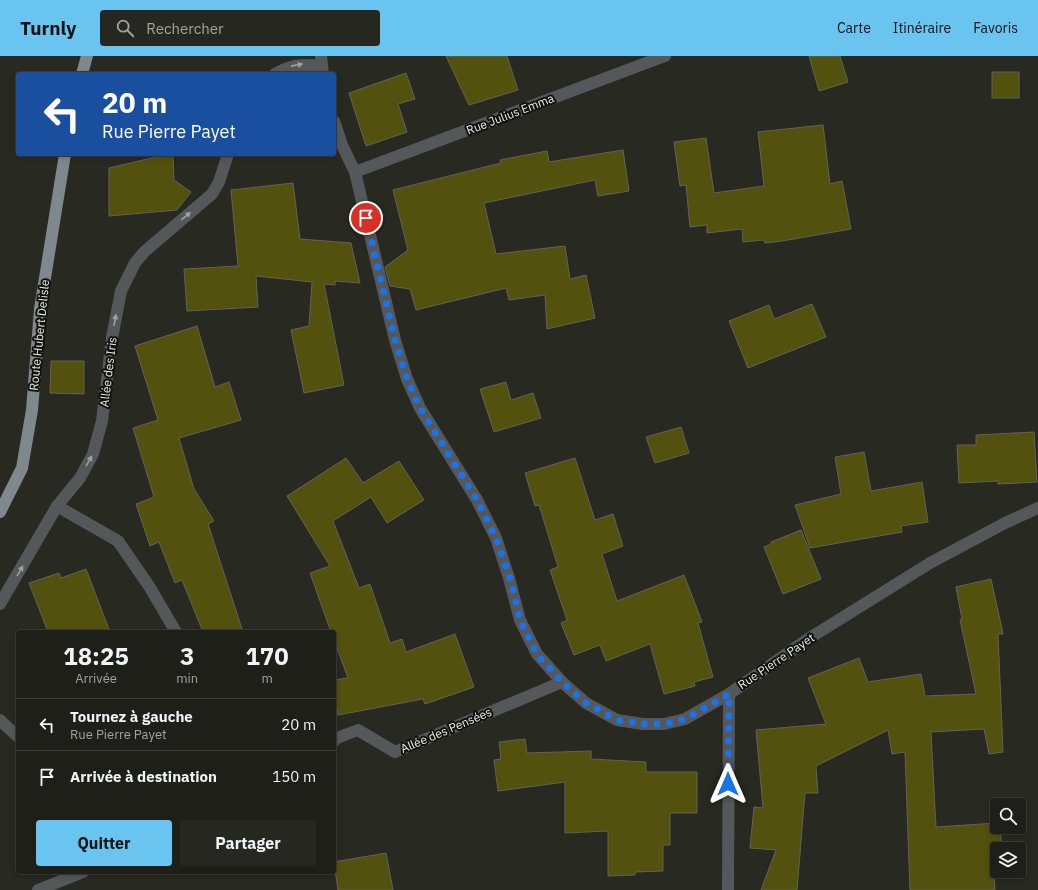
<!DOCTYPE html>
<html lang="fr">
<meta charset="utf-8">
<style>
body{margin:0;font-family:"IBM Plex Sans",sans-serif;background:#262721;color:#f1f3f6;height:100vh;display:flex;flex-direction:column;font-size:15px;white-space:nowrap}
*{box-sizing:border-box;margin:0}
p{font-size:13px;color:#a1a2a2}
.icon{flex:none;width:22px;height:22px;fill:none;stroke:currentColor;stroke-width:2;stroke-linecap:round;stroke-linejoin:round}
.map{position:relative;flex:1;overflow:hidden}
.details{position:absolute;left:16px;top:574px;width:320px;height:244px;display:flex;flex-direction:column;background:#1e1f18;border-radius:4px;box-shadow:0 2px 6px #0003,0 0 0 1px #3c3d37}
.details>*{flex:none}
.hud{position:absolute;left:16px;top:16px;width:320px;height:84px;border-radius:4px;box-shadow:0 2px 6px #0003,0 0 0 1px #3c3d37;background:#1a4fa0;color:#fff;overflow:hidden}
.tools{position:absolute;left:990px;top:742px;display:grid;gap:8px}
.tools a{display:grid;place-items:center;width:36px;height:36px;border-radius:4px;background:#1e1f18;box-shadow:0 2px 6px #0003,0 0 0 1px #3c3d37;font-size:20px}
.pin{position:absolute;display:grid;place-items:center;width:34px;height:34px;color:#fff;margin:-17px;border:2px solid #fff;border-radius:50%;box-shadow:0 1px 4px #0007}
.me{position:absolute;width:44px;margin:-22px;rotate:0deg;stroke-linejoin:round;filter:drop-shadow(0 0 3px #0008)}
.turn{display:flex;align-items:center;gap:14px;height:84px;padding:0 20px;font-size:18px}
.turn .icon{width:52px;height:52px;stroke-width:2.5}
.turn b{display:block;font-size:28px;line-height:34px}
.eta{display:flex;justify-content:space-evenly;align-items:center;height:68px;text-align:center}
.eta b{font-size:24px;font-weight:700;line-height:28px}
.primary-button{display:flex;gap:8px;margin-top:auto;padding:8px 20px}
.primary-button a{flex:1;height:46px;border-radius:4px;background:#69c4f0;color:#111;font-size:16px;font-weight:700;line-height:46px;text-align:center}
.primary-button a+a{background:#262721;color:#f1f3f6}
ul{padding:0;list-style:none}
li{display:flex;align-items:center;gap:12px;height:52px;padding:0 20px;border-top:1px solid #3c3d37}
li div{flex:1}
li b{display:block;font-size:15px}
li em{font-style:normal}
header{display:flex;align-items:center;gap:24px;box-sizing:border-box;height:56px;padding:0 20px;background:#69c4f0;color:#111}
header strong{font-size:19px}
nav{display:flex;gap:22px;margin-inline-start:auto;font-size:14px}
.search{width:280px;height:36px;background:#262721;display:flex;align-items:center;gap:10px;box-sizing:border-box;padding:0 14px;border-radius:4px;color:#a1a2a2;font-size:15px}
.map>svg:first-child{display:block}
.building{fill:#52510e;stroke:#626359}
.lines{fill:none;stroke-linecap:round;stroke-linejoin:round}
.minor{stroke:#54585b;stroke-width:12}
.major{stroke:#7f888d;stroke-width:12}
.oneway{fill:#a0a2a0}
.route{stroke:#1a73e8;stroke-width:7;stroke-dasharray:0 12.6}
.labels{text-anchor:middle;dominant-baseline:central;stroke-width:4;stroke-linejoin:round;paint-order:stroke}
.street-label{font-size:12px;fill:#ebece6;stroke:#11110d}
</style>
<header>
<strong>Turnly</strong>
<div class="search"><svg class="icon" aria-label="search" viewBox="0 0 24 24"><circle cx="10" cy="10" r="6"/><path d="M15 15l6 6"/></svg>Rechercher</div>
<nav><a>Carte</a><a>Itinéraire</a><a>Favoris</a></nav>
</header>
<div class="map">
<svg width="1038" height="834" viewBox="0 0 1038 834">
<rect width="100%" height="100%" fill="#282920"/>
<g class="building">
<polygon points="446,0 507,0 518,34 469,49"/>
<polygon points="809,0 840,0 848,26 819,35"/>
<rect x="992" y="16" width="27" height="26"/>
<polygon points="406,17 415,43 398,48 407,76 366,90 349,37"/>
<polygon points="823,69 830,128 842,125 851,173 782,185 765,187 763,184 743,186 742,173 707,177 707,169 690,171 686,129 680,130 674,86 706,82 714,137 764,130 758,76"/>
<polygon points="623,94 629,135 598,140 595,124 484,147 496,198 565,190 570,223 586,219 595,262 547,273 545,239 509,244 506,232 416,254 410,233 390,230 385,211 408,194 393,134 501,107 500,104 547,95 549,106"/>
<polygon points="169,98 173,98 174,124 191,136 177,154 109,160 109,112"/>
<polygon points="293,127 300,183 351,187 360,227 335,225 335,229 324,228 344,329 304,337 291,274 309,270 312,226 256,220 258,251 187,255 184,213 238,210 231,134"/>
<polygon points="812,248 826,281 748,312 729,265 769,249 774,263"/>
<polygon points="197,270 215,331 229,326 241,364 179,382 194,433 214,465 208,468 243,576 203,576 182,524 175,527 159,486 150,490 136,448 154,441 133,372 158,364 135,290"/>
<polygon points="51,305 84,305 84,338 50,337"/>
<polygon points="506,326 511,344 533,337 541,362 494,376 480,333"/>
<polygon points="681,371 689,397 655,407 646,381"/>
<polygon points="1034,376 1037,426 998,428 998,425 959,427 957,389 976,389 976,379"/>
<polygon points="864,396 871,435 922,426 928,466 901,470 902,476 810,492 795,449 841,438 835,401"/>
<polygon points="346,402 363,427 399,405 424,444 387,467 371,441 333,465 359,532 370,528 390,587 402,583 406,596 455,578 474,631 425,648 423,643 338,659 334,637 334,624 348,622 334,584 334,576 331,576 310,517 330,510 287,440"/>
<polygon points="575,402 595,464 613,458 623,490 602,498 617,545 684,519 702,566 698,567 713,621 694,626 695,630 664,638 650,588 606,605 600,589 574,599 561,567 567,564 550,514 558,511 539,449 535,450 525,417"/>
<polygon points="801,474 821,523 783,538 764,491 771,488 771,486"/>
<polygon points="86,513 110,576 48,576 29,527 59,517 61,522"/>
<polygon points="991,523 1003,578 998,578 1003,696 989,698 984,673 931,676 936,771 997,767 997,771 1000,771 1002,793 997,793 997,815 1001,815 1001,818 994,818 995,834 910,834 905,696 892,698 888,674 816,710 818,737 805,737 797,834 761,834 776,794 750,792 754,751 763,752 756,674 826,668 808,622 859,602 868,626 921,618 925,640 976,638 960,564 962,563 956,531"/>
<polygon points="525,683 527,697 591,695 591,703 646,706 646,716 697,716 697,757 670,757 670,789 663,789 663,815 635,816 635,819 608,820 608,775 565,777 565,726 498,735 494,704 501,703 499,686"/>
<polygon points="386,797 393,834 338,834 334,806"/>
</g>
<g class="lines">
<g class="minor">
<polyline points="321,0 323,18"/>
<path d="M275 18C292 8 303 8 322 10"/>
<polyline points="334,65 342,89 355,116 395,284 407,323 420,352 477,444 496,482 509,522 520,564 537,598 562,626 586,647 617,664 643,668 664,668 685,663 729,638 808,583 930,507 1005,467 1038,452"/>
<polyline points="355,116 665,0"/>
<polyline points="57,450 118,485 149,530 176,576"/>
<polyline points="0,548 57,450 80,422 93,398 102,365 112,282 121,235 135,207 144,196 212,138 219,126 228,98"/>
<polyline points="0,664 18,681"/>
<polyline points="334,685 337,682 358,674 395,696 562,626"/>
<polyline points="38,834 83,816"/>
<polyline points="728,834 729,638"/>
</g>
<g class="major">
<polyline points="82,18 87,0"/>
<polyline points="0,456 22,412 32,354 40,253 65,98"/>
</g>
</g>
<defs><path id="oneway-solid" d="M-6-.8H1V-3.2L6.5 0L1 3.2V.8H-6Z"/></defs>
<g class="oneway">
<use href="#oneway-solid" transform="translate(297 9) rotate(-11)"/>
<use href="#oneway-solid" transform="translate(186 160) rotate(-39)"/>
<use href="#oneway-solid" transform="translate(115 264) rotate(-80)"/>
<use href="#oneway-solid" transform="translate(89 405) rotate(-60)"/>
<use href="#oneway-solid" transform="translate(20 515) rotate(-60)"/>
</g>
<g class="lines">
<polyline class="route" points="366,162 395,284 407,323 420,352 477,444 496,482 510,522 520,564 537,598 562,626 586,647 617,664 643,668 664,668 685,663 729,638 728,728"/>
</g>
<g class="labels">
<g class="street-label">
<text transform="translate(510 58) rotate(-21)">Rue Julius Emma</text>
<text transform="translate(39 279) rotate(-84)">Route Hubert Delisle</text>
<text transform="translate(108 316) rotate(-83)">Allée des Iris</text>
<text transform="translate(776 605) rotate(-34)">Rue Pierre Payet</text>
<text transform="translate(446 674) rotate(-23)">Allée des Pensées</text>
</g>
</g>
</svg>
<div class="tools">
<a><svg class="icon" aria-label="search" viewBox="0 0 24 24"><circle cx="10" cy="10" r="6"/><path d="M15 15l6 6"/></svg></a>
<a><svg class="icon" aria-label="layers" viewBox="0 0 24 24"><path d="M12 4l9 5-9 5-9-5zM3 14l9 5 9-5"/></svg></a>
</div>
<div class="pin" style="left:366px;top:162px;background:#d93025"><svg class="icon" aria-label="arrive" viewBox="0 0 24 24"><path d="M6 21V4h12l-3 4 3 4H6"/></svg></div>
<svg class="me" style="left:728px;top:728px" viewBox="-20 -20 40 40"><path d="M0-17L14 15 0 8-14 15z" fill="#1a73e8" stroke="#fff" stroke-width="4"/></svg>
<div class="hud">
<div class="turn"><svg class="icon" aria-label="left" viewBox="0 0 24 24"><path d="M17 20v-9H6M10 6l-5 5 5 5"/></svg><div><b>20 m</b>Rue Pierre Payet</div></div>
</div>
<section class="details">
<div class="eta">
<div><b>18:25</b><p>Arrivée</p></div>
<div><b>3</b><p>min</p></div>
<div><b>170</b><p>m</p></div>
</div>
<ul>
<li><svg class="icon" aria-label="left" viewBox="0 0 24 24"><path d="M17 20v-9H6M10 6l-5 5 5 5"/></svg><div><b>Tournez à gauche</b><p>Rue Pierre Payet</p></div><em>20 m</em></li>
<li><svg class="icon" aria-label="arrive" viewBox="0 0 24 24"><path d="M6 21V4h12l-3 4 3 4H6"/></svg><div><b>Arrivée à destination</b></div><em>150 m</em></li>
</ul>
<div class="primary-button"><a>Quitter</a><a>Partager</a></div>
</section>
</div>
